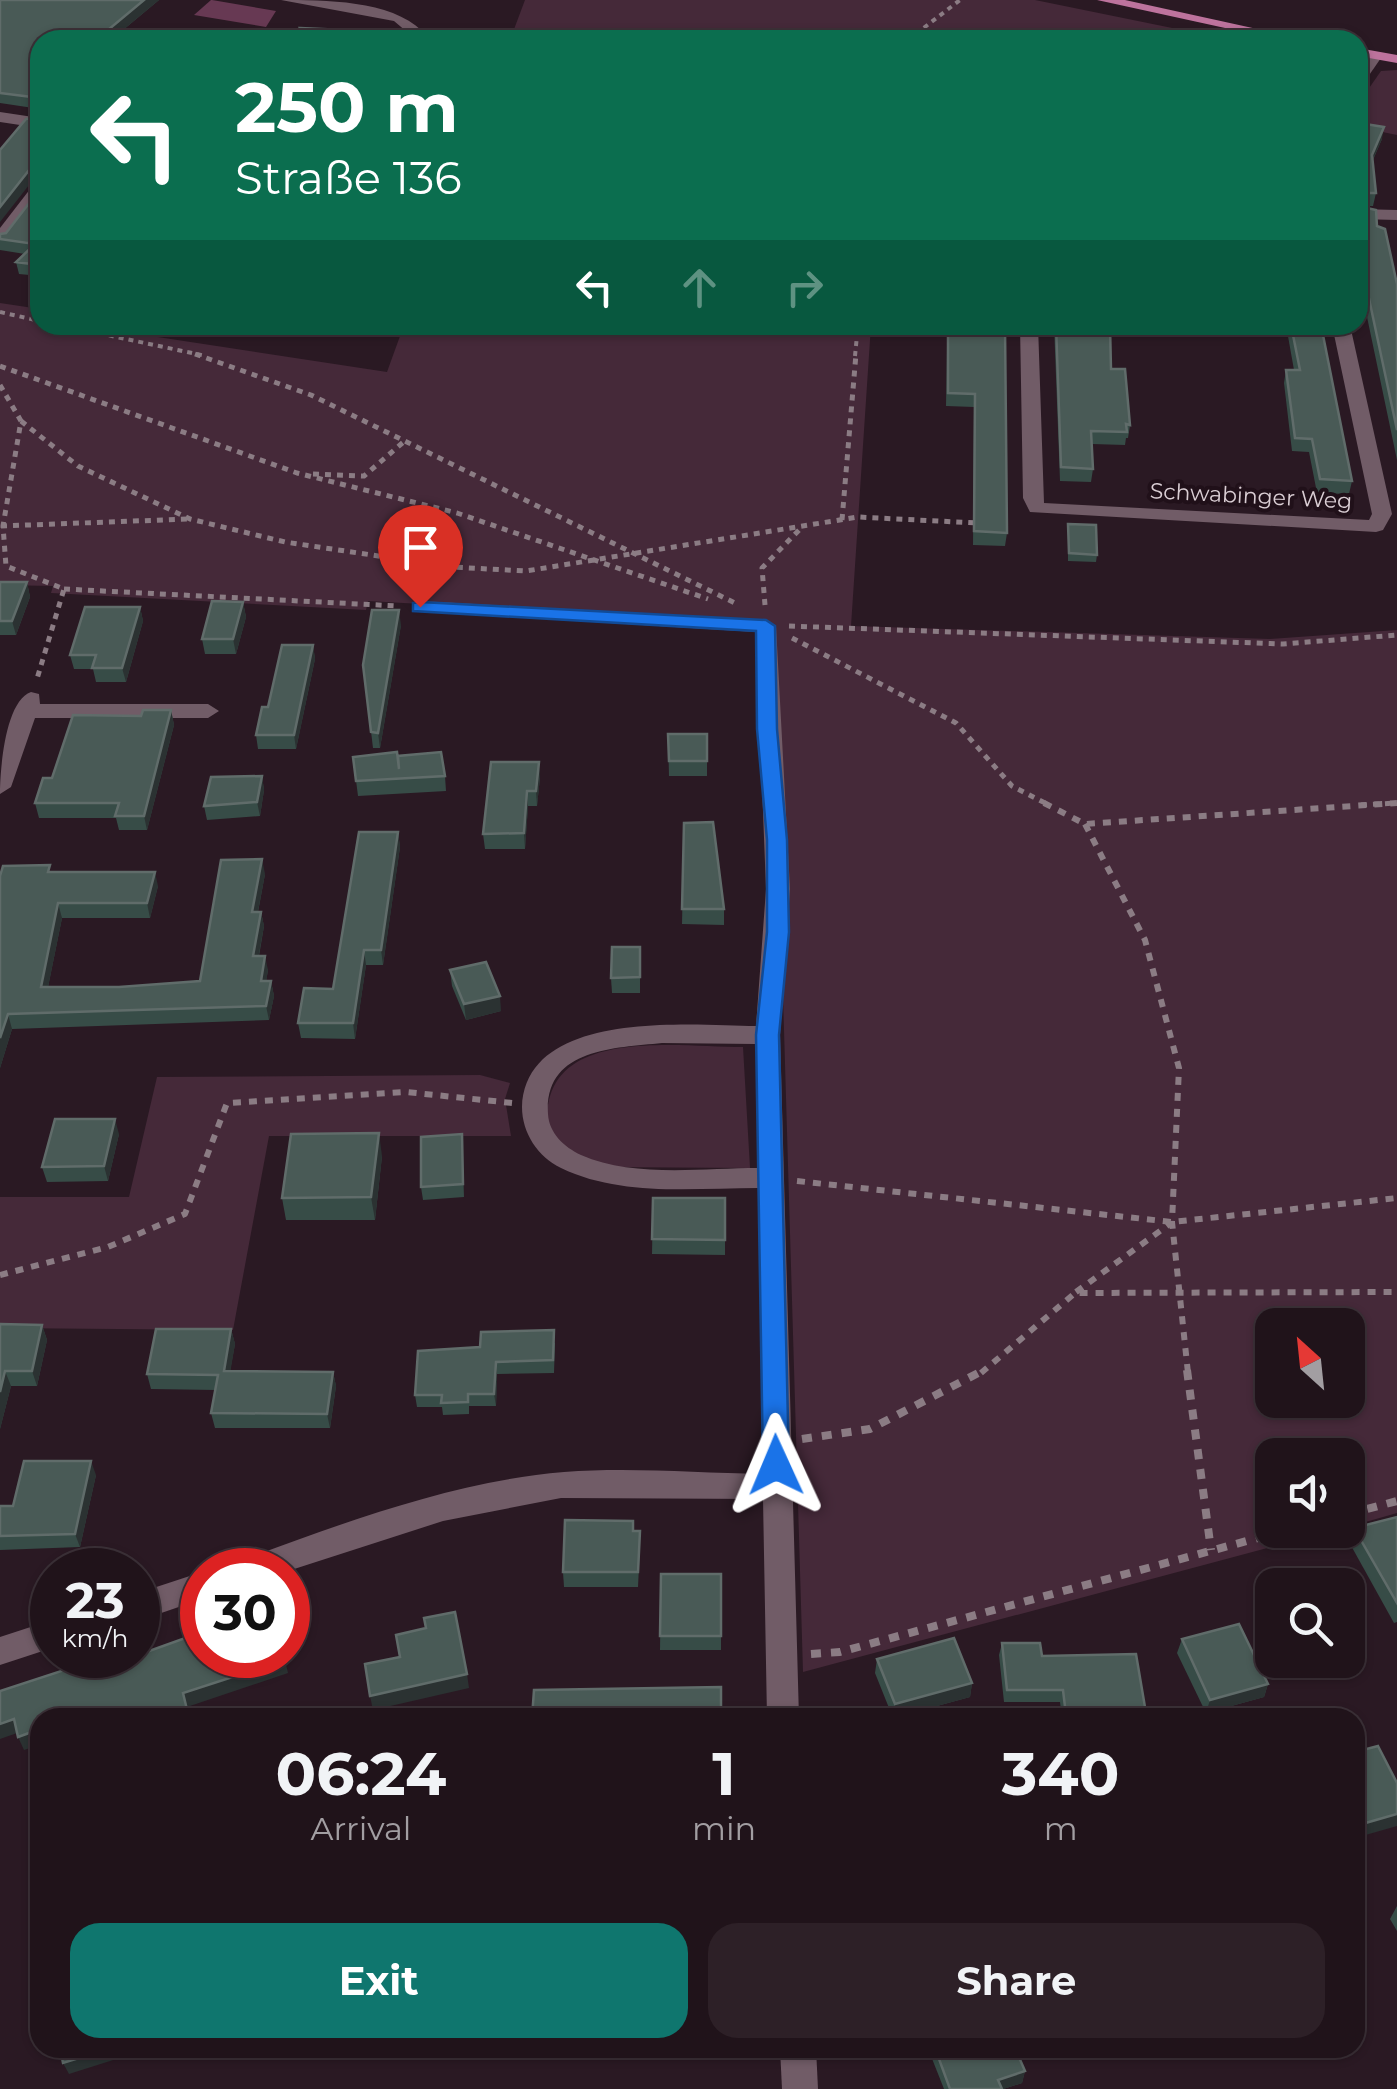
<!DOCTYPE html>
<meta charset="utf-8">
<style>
body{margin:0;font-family:Montserrat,sans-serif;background:#2d2027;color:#f1f3f6;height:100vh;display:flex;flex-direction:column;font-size:38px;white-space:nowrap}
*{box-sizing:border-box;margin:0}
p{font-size:32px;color:#a29ea2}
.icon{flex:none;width:55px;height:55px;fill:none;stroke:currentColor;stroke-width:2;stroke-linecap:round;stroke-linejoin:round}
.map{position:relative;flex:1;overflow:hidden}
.drawer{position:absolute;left:30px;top:1708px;width:1335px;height:350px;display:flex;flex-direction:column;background:#20131a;border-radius:30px;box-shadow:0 2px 8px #0004,0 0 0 2px #3d3239}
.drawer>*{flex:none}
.guide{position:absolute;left:30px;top:30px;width:1338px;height:305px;border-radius:30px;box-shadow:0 2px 8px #0004,0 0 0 2px #3d3239;background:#0b6e4f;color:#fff;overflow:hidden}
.needle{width:65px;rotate:333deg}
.controls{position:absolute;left:1255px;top:1308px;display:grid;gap:20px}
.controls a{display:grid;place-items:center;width:110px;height:110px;border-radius:20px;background:#20131a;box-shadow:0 2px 8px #0004,0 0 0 2px #3d3239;font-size:50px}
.speed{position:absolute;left:30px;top:1548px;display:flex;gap:20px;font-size:50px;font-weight:700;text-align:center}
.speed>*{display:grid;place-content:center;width:130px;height:130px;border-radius:50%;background:#20131a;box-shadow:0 2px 8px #0004,0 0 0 2px #3d3239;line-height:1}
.speed small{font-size:25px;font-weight:400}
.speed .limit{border:15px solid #d22;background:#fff;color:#111}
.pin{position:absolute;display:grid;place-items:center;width:85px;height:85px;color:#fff;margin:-102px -42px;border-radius:50% 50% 50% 0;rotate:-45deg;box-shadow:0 0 10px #0007}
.pin .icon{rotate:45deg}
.me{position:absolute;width:110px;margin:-55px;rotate:359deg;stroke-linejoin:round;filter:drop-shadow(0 0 8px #0008)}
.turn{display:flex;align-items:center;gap:35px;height:210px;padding:0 40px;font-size:45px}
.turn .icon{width:130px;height:130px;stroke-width:2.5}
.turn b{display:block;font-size:70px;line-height:85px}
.lanes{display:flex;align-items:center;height:95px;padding:0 40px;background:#0003;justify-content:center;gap:50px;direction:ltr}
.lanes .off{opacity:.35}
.eta{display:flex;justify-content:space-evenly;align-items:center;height:170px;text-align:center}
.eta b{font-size:60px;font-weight:700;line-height:70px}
.button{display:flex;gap:20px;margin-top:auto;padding:20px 40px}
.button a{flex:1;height:115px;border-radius:30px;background:#0f766e;color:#fff;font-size:40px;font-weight:700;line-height:115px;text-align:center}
.button a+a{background:#2d2027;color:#f1f3f6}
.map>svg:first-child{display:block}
.green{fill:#452939;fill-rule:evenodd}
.water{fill:#673953}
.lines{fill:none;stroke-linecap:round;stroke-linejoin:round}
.path-far3{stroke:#8b7c84;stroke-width:4;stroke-dasharray:5 5;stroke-linecap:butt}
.path-far2{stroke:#8b7c84;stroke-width:5;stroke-dasharray:6 6;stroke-linecap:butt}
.path-far1{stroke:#8b7c84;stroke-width:6;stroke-dasharray:8 8;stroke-linecap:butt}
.path{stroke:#8b7c84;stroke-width:8;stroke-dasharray:10 10;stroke-linecap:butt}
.minor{fill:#715c67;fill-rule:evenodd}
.major{fill:#bd739d;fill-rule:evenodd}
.wall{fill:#374c47}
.shaded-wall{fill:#2b3232}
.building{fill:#495a56;stroke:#606c6a;stroke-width:2.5}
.route{fill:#1a73e8;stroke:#114b97;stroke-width:2.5}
.labels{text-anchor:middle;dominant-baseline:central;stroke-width:8;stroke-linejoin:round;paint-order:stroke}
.far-street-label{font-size:22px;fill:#daced4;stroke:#201019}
</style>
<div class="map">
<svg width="1397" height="2089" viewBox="0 0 1397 2089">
<rect width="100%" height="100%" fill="#2a1923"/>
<g class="green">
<polygon points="525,0 1035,0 1231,40 510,40"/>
<polygon points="1397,70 1397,135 1358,127 1358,104 1381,71"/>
<path d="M0 303 40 309V325H126L125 332 387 372 404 325H871L851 626 1270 639 1397 630V1513L1348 1527V1455H1272V1530H1335L803 1672 772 624 368 601 366 610 51 593 53 586 0 585ZM1272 1325H1348V1400H1272Z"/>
<path d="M743 1047 750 1168 598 1167 569 1156 548 1132C535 1024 673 1047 743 1047Z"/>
<polygon points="480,1075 510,1083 505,1099 511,1136 269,1136 233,1330 0,1328 0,1197 129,1197 157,1077"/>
</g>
<polygon class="water" points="211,0 212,0 276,11 266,27 194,15"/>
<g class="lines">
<g class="path-far3">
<polyline points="908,40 960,0"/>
<polyline points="0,312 40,321"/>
<polyline points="60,325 206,356"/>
<polyline points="855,356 858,325"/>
</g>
<g class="path-far2">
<polyline points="195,354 311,395 735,603"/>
<polyline points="0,366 297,473 457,513 708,599"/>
<polyline points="0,385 21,421 3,526 6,566 64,589 36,682"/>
<polyline points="21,421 78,466 190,519 285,542 452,567 526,571 858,517 977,523"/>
<polyline points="313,474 364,476 407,439"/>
<polyline points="842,520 856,354"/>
<polyline points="1,526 189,519"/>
<polyline points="64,589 398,606"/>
<polyline points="765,605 762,568 801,528"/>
<polyline points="789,626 1283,644 1397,635"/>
<polyline points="792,638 956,723 1012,786 1049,805"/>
<polyline points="1361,805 1397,803"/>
</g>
<g class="path-far1">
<polyline points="1044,803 1085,824 1397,803"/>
<polyline points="1085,824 1145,940 1179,1068 1172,1222 1188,1373"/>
<polyline points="797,1181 1172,1222 1397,1198"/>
<polyline points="0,1275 108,1247 185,1214 227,1103 406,1092 512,1103"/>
<polyline points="1076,1292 1171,1223"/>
<polyline points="981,1373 1075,1293 1397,1292"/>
</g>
<g class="path">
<polyline points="1187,1370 1211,1550"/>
<polyline points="802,1439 870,1429 984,1370"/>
<polyline points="1348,1514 1397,1501"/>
<polyline points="811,1654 840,1652 1287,1530"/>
</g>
<g class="minor">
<path d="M281 0C324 0 391 0 422 31L419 40H405L407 32 394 21Z"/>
<polygon points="1371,52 1383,55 1363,84 1358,85 1358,71"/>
<polygon points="0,112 40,118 40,128 0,122"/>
<polygon points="40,182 40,198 6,243 0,244 0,228 34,184"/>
<polygon points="1358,209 1397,210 1397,220 1358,219"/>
<polygon points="1020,325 1038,325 1044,503 1369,520 1372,514 1332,325 1350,325 1392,514 1383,530 1376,532 1030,512 1023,498"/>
<path d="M420 601 766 620 776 626 790 889 780 1035 799 1718H767L763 1499 561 1498 443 1521 288 1571 236 1570 240 1561C343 1523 454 1481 564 1472 630 1467 697 1473 763 1474L758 1188C694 1188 621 1197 561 1168 538 1157 522 1133 522 1107 526 1009 688 1025 756 1026L766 889 756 632 413 611V603ZM662 1043 756 1044 758 1168C702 1168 633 1178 581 1155 564 1147 549 1133 548 1114 544 1049 613 1048 662 1043Z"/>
<path d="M31 692 39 694 40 704H208L219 711 208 718H35L11 787 0 794C0 770 5 701 31 692Z"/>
<polygon points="202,1572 202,1599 138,1621 138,1593"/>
<polygon points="52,1620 52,1648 0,1665 0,1637"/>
<polygon points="780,2048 816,2048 818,2089 782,2089"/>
</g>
<g class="major">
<polygon points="1097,0 1125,0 1308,40 1280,40"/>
<polygon points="1358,48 1397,55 1397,63 1358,56"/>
</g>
</g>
<g class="wall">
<polygon points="0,0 159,0 111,40 40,40 40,109 0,103"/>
<polygon points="1358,126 1382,139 1373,160 1376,193 1373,206 1358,206 1377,226 1397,284 1397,460 1358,274"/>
<polygon points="40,189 40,276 19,274 16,262 25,254 0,250 0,234 6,233"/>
<polygon points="951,325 1005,325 1007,533 1005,546 973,545 974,407 946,406 947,346 948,333 951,333"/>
<polygon points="1054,325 1110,325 1111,369 1130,425 1128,438 1126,438 1125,445 1092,444 1093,469 1091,482 1060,481"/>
<polygon points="1286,325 1321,325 1352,481 1349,494 1317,493 1309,452 1292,451 1284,383 1286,370 1294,370"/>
<polygon points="1068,524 1097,555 1096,562 1068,561"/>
<polygon points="0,582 27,582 30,597 16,635 0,635"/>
<polygon points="243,602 246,617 236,654 205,654 202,639"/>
<polygon points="140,607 143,621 126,682 96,682 93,669 74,669 70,655"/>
<polygon points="401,625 380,748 373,748 363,665"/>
<polygon points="313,645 315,659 296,749 258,749 256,735"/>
<polygon points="171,710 174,725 147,830 119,830 116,818 39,818 35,803 52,778 141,716"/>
<polygon points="668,734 707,734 707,776 669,776"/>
<polygon points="353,757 399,769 445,776 446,791 358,796"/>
<polygon points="262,776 264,790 260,816 207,820 204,806"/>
<polygon points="540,777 537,806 528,806 525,849 485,849 483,834"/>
<polygon points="684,823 724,909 724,925 682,924"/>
<polygon points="398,832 400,847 383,965 366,965 355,1039 301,1038 298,1023 333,989"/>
<polygon points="51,872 158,886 150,918 62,918 48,987 119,987 200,981 265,874 258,912 261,912 264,926 259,956 268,970 266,981 271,981 274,996 269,1020 12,1029 0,1068 0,876"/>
<polygon points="640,947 640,993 612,993 611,978"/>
<polygon points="450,970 501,1011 466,1020 452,986"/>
<polygon points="119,1134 108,1181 47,1182 42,1167"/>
<polygon points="462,1134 464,1197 423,1200 421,1187"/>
<polygon points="382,1156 375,1220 286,1220 282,1198"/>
<polygon points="653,1198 725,1198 725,1255 652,1254"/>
<polygon points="0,1324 42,1325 47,1340 37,1386 11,1386 0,1429"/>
<polygon points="231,1329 235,1344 230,1371 333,1372 336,1386 330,1428 215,1428 211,1413 216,1390 151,1389 147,1374"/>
<polygon points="555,1343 554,1373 497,1374 496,1406 469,1406 469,1414 443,1415 442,1407 417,1407 415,1395 418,1351"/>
<polygon points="96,1475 80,1547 0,1550 0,1506 13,1506"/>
<polygon points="1397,1517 1397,1622 1394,1623 1349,1542 1354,1528"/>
<polygon points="640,1545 638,1587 564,1587 563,1572"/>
<polygon points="661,1574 721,1574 721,1650 660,1650"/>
<polygon points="1182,1639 1268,1684 1264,1697 1206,1713 1177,1653"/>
<polygon points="1002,1643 1042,1656 1146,1713 1145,1718 1062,1718 1060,1702 1004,1702 999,1655"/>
<polygon points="877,1659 972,1683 970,1697 893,1718 875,1673"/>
<polygon points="1397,1906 1397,1931 1390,1919"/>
<polygon points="930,2048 1015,2048 1025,2071 1022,2083 1003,2089 944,2089 929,2051"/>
</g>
<g class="shaded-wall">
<polygon points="144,0 159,0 111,40 96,40"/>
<polygon points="1384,127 1382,139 1369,168 1372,155"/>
<polygon points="40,167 40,179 33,180 0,222 0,207 30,169"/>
<polygon points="27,582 30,597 16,635 12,621"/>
<polygon points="243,602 246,617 236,654 233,639"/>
<polygon points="140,607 143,621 126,682 122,668"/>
<polygon points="399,610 401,625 380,748 378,733"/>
<polygon points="313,645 315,659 296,749 294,735"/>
<polygon points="171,710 174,725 147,830 144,816"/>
<polygon points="539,762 540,777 537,806 536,791"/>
<polygon points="262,776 264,790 260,816 257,802"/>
<polygon points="527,791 528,806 525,849 524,833"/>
<polygon points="398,832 400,847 383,965 381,950"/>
<polygon points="262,859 265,874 255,927 252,912"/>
<polygon points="155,872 158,886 150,918 147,903"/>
<polygon points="58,903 62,918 45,1002 41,987"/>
<polygon points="261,912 264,926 256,970 253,956"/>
<polygon points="364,950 366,965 355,1039 353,1023"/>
<polygon points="265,956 268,970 264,996 261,981"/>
<polygon points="271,981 274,996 269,1020 266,1006"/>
<polygon points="500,996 501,1011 466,1020 464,1004"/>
<polygon points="8,1014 12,1029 0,1068 0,1038"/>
<polygon points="115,1119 119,1134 108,1181 104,1166"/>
<polygon points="379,1133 382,1156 375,1220 371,1197"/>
<polygon points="42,1325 47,1340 37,1386 32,1371"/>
<polygon points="231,1329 235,1344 228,1386 224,1371"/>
<polygon points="496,1362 497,1374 496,1406 494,1394"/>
<polygon points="5,1371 11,1386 0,1429 0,1392"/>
<polygon points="333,1372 336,1386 330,1428 327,1414"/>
<polygon points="91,1461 96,1475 80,1547 75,1534"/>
<polygon points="285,1660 288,1673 187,1707 189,1718 183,1693"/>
<polygon points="467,1674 469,1688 373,1710 370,1696"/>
<polygon points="972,1683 970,1697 893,1718 895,1704"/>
<polygon points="1268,1684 1264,1697 1206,1713 1210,1700"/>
<polygon points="162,1710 164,1718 140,1718"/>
<polygon points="14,1719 20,1732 0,1739 0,1724"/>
<polygon points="40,1729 40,1745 24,1750 18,1737"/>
<polygon points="1397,1814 1397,1826 1355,1838 1355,1826"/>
<polygon points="112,2048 151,2048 69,2074 63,2063"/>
<polygon points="339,2048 359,2048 341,2054"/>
<polygon points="1025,2071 1022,2083 1003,2089 996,2089 998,2080"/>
</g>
<g class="building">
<polygon points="0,0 144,0 96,40 40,40 40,98 0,93"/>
<polygon points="300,28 388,32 389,40 306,40"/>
<polygon points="440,34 465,35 464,40 438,40"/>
<polygon points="40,117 40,174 40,167 30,169 0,207 0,150 26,119"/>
<polygon points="1359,123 1384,127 1372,155 1376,193 1358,193 1358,201 1358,126"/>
<polygon points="40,189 40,265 16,262 35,244 0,239 0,234 6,233"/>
<polygon points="1358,206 1376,210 1377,226 1385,229 1397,284 1397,430 1358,247"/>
<polygon points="952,325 1005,325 1007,533 974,531 975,394 948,393 948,333 952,333"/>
<polygon points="1056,325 1110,325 1111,369 1125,369 1130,425 1126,424 1127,432 1091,431 1093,469 1061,467"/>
<polygon points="1291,325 1321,325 1352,481 1320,479 1312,439 1295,438 1286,370 1300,370"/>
<polygon points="1068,524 1096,525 1097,555 1069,553"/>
<polygon points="0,582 27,582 12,621 0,621"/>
<polygon points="212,601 243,602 233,639 202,639"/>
<polygon points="85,607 140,607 122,668 92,668 96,655 70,655"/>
<polygon points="372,610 399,610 378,733 371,732 363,665"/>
<polygon points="282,645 313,645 294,735 256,735 262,707 268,707"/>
<polygon points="143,710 171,710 144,816 115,816 119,803 35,803 43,778 52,778 73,715 141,716"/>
<polygon points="668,734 707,734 707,761 669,761"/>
<polygon points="397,752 399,769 398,756 441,752 445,776 356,781 353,757"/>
<polygon points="491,762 539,762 536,791 527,791 524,833 483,834"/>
<polygon points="262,776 257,802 204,806 211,777"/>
<polygon points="713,822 724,909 682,909 684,823"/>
<polygon points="359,832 398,832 381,950 364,950 353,1023 298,1023 304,988 333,989"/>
<polygon points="262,859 252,912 261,912 253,956 265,956 261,981 271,981 266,1006 8,1014 0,1038 0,876 3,866 50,865 48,872 155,872 147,903 58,903 41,987 119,987 200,981 221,860"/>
<polygon points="612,947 640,947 640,977 611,978"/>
<polygon points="486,962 500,996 464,1004 450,970"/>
<polygon points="55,1119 115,1119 104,1166 42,1167"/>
<polygon points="379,1133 371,1197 282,1198 291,1134"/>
<polygon points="462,1134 463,1184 421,1187 421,1137"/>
<polygon points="653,1198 725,1198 725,1240 652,1239"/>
<polygon points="0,1324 42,1325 32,1371 5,1371 0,1392"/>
<polygon points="156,1329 231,1329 224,1371 333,1372 327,1414 211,1413 218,1375 147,1374"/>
<polygon points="554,1330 553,1360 496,1362 494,1394 468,1394 468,1402 441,1403 442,1395 415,1395 418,1351 480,1347 481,1332"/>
<polygon points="24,1461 91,1461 75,1534 0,1536 0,1506 13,1506"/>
<polygon points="1397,1517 1397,1603 1354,1528"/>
<polygon points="565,1520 633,1521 633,1531 640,1531 638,1572 563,1572"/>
<polygon points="661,1574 721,1574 721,1636 660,1636"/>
<polygon points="455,1612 467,1674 370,1696 365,1664 400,1657 396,1635 426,1628 424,1618"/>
<polygon points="1239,1624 1268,1684 1210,1700 1182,1639"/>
<polygon points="202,1632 202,1655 283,1655 285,1660 183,1693 189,1718 163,1718 162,1710 140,1718 86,1718 85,1714 76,1718 40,1718 40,1729 18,1737 14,1719 0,1724 0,1691 107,1656 109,1663 138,1655"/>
<polygon points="954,1638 972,1683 895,1704 877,1659"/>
<polygon points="1002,1643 1040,1643 1042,1656 1136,1654 1146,1713 1066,1715 1063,1690 1007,1690"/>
<polygon points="721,1687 721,1718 532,1718 534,1690"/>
<polygon points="1378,1746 1397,1783 1397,1814 1355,1826 1355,1752"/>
<polygon points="60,2048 112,2048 63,2063"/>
<polygon points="935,2048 1015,2048 1025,2071 998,2080 1002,2089 950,2089"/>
</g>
<polygon class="route" points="420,602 766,620 775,626 777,729 787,840 789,932 779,1035 789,1465 785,1473 767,1473 763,1465 756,1035 767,932 767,840 757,729 756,631 413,611 413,603"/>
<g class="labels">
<g class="far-street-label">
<text transform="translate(1251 496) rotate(3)">Schwabinger Weg</text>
</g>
</g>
</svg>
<div class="controls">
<a><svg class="needle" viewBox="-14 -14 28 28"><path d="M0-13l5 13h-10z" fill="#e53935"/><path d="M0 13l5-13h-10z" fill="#a29ea2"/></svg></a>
<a><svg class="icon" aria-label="sound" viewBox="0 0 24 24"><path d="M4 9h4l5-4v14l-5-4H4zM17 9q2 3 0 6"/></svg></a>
<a><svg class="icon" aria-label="search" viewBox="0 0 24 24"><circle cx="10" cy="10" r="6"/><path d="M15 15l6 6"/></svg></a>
</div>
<div class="speed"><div>23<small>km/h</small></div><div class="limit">30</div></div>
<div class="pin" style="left:420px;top:607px;background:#d93025"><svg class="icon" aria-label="arrive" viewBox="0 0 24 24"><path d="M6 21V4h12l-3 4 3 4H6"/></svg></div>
<svg class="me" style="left:776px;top:1465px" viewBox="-20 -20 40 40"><path d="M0-17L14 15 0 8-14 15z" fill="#1a73e8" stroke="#fff" stroke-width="4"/></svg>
<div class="guide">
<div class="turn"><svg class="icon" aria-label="left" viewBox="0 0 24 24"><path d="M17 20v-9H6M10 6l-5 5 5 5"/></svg><div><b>250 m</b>Straße 136</div></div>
<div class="lanes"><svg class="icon" aria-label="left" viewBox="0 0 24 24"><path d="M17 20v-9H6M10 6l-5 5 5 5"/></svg><svg class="icon off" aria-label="ahead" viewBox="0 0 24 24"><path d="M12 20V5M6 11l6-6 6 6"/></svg><svg class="icon off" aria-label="right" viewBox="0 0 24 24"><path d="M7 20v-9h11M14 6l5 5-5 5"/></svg></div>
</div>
<section class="drawer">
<div class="eta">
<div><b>06:24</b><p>Arrival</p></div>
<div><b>1</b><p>min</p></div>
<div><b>340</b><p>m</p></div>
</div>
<div class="button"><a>Exit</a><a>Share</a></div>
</section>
</div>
